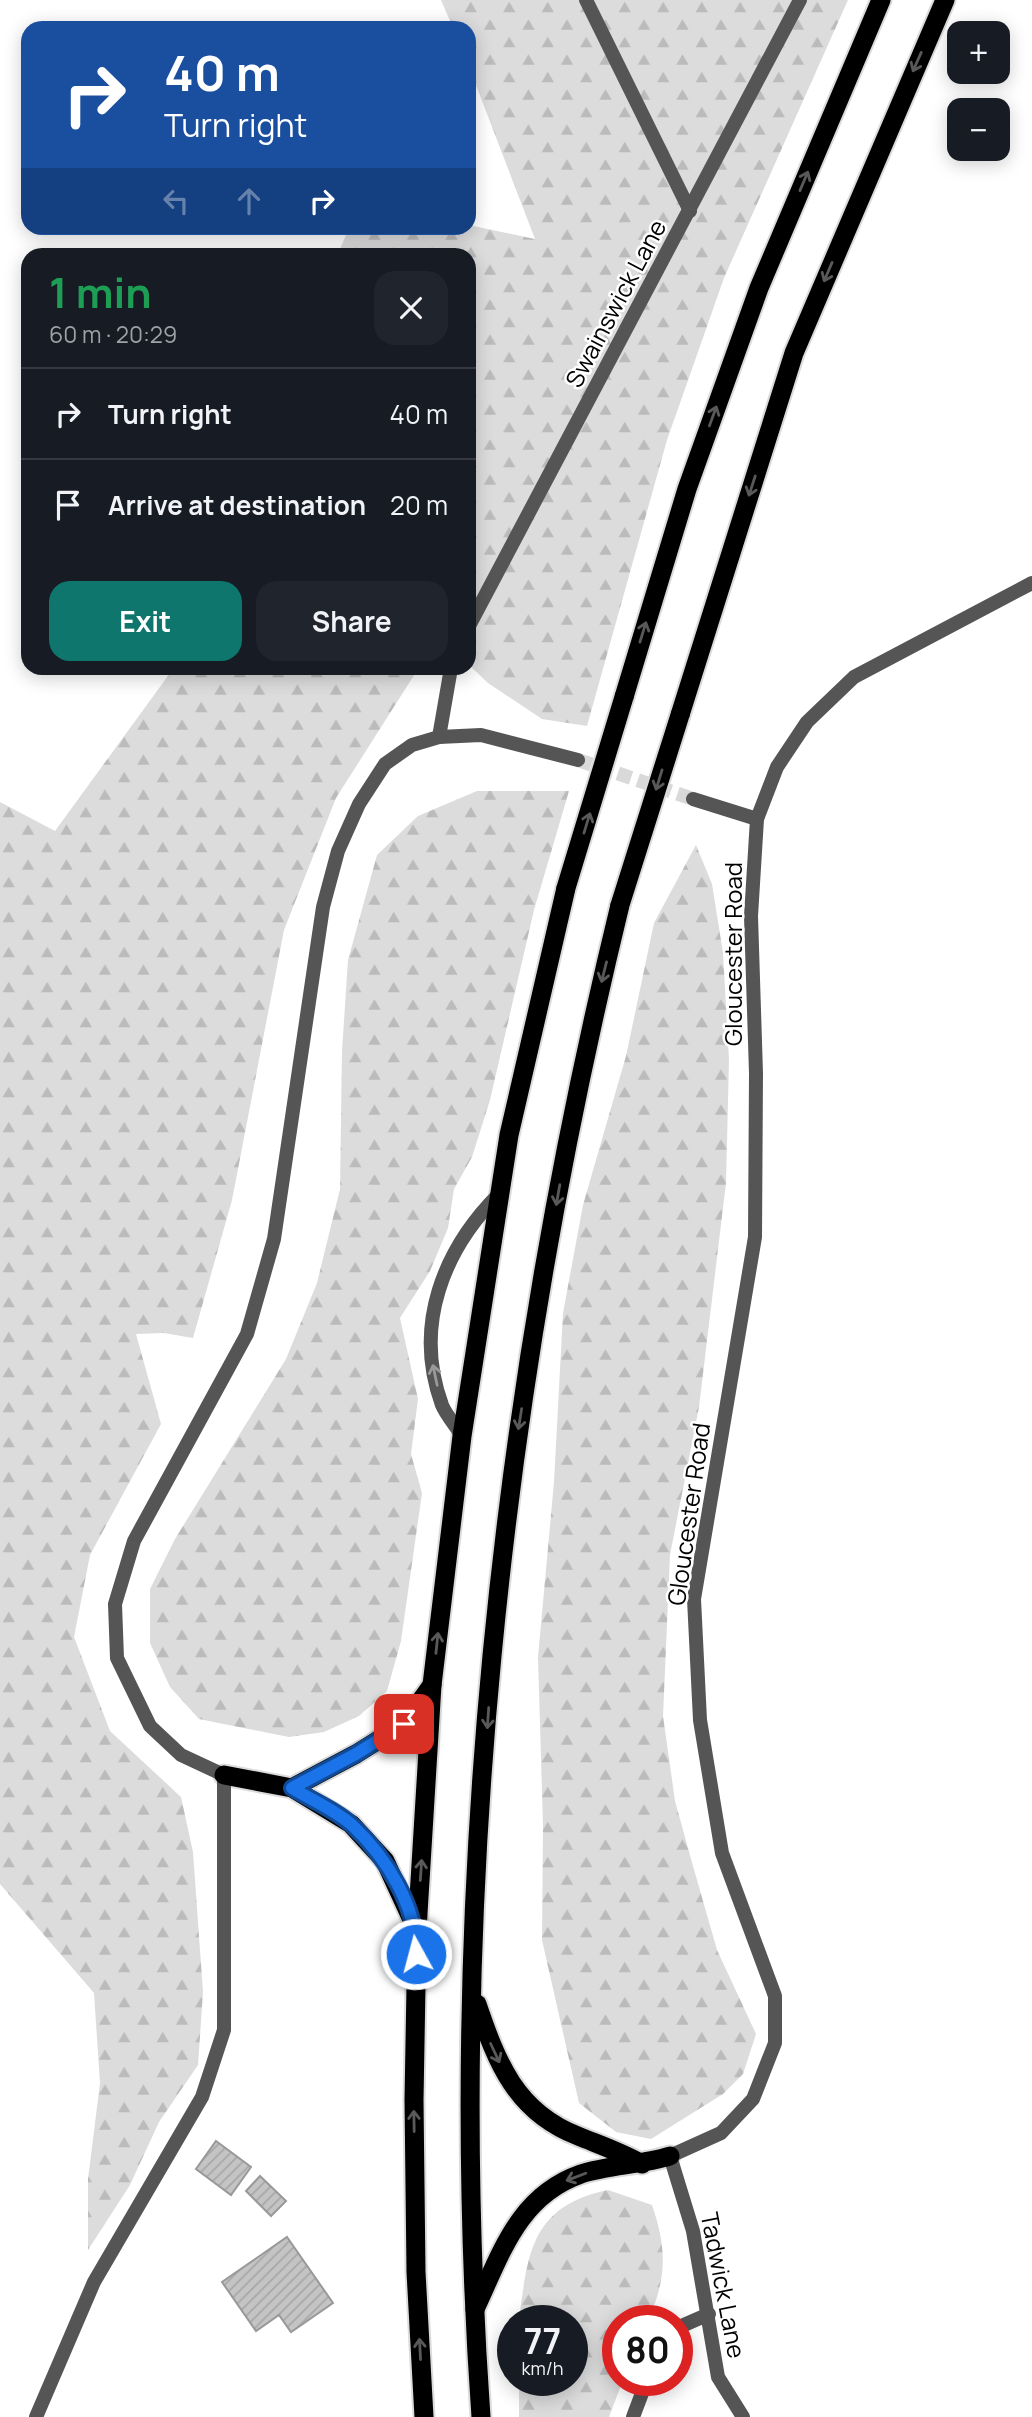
<!DOCTYPE html>
<meta charset="utf-8">
<style>
body{margin:0;font-family:Manrope,sans-serif;background:#20242c;color:#f1f3f6;height:100vh;display:flex;flex-direction:column;font-size:26px;white-space:nowrap}
*{box-sizing:border-box;margin:0}
p{font-size:23px;color:#9ea1a6}
.icon{flex:none;width:38px;height:38px;fill:none;stroke:currentColor;stroke-width:2;stroke-linecap:round;stroke-linejoin:round}
.map{position:relative;flex:1;overflow:hidden}
.side{position:absolute;left:21px;top:248px;width:455px;height:427px;display:flex;flex-direction:column;background:#171b24;border-radius:21px;box-shadow:0 4px 18px #0003}
.side>*{flex:none}
.guide{position:absolute;left:21px;top:21px;width:455px;height:214px;border-radius:21px;box-shadow:0 4px 18px #0003;background:#1a4fa0;color:#fff;overflow:hidden}
.buttons{position:absolute;left:947px;top:21px;display:grid;gap:14px}
.buttons a{display:grid;place-items:center;width:63px;height:63px;border-radius:14px;background:#171b24;box-shadow:0 4px 18px #0003;font-size:35px}
.speed{position:absolute;left:497px;top:2305px;display:flex;gap:14px;font-size:35px;font-weight:700;text-align:center}
.speed>*{display:grid;place-content:center;width:91px;height:91px;border-radius:50%;background:#171b24;box-shadow:0 4px 18px #0003;line-height:1}
.speed small{font-size:18px;font-weight:400}
.speed .limit{border:10px solid #d22;background:#fff;color:#111}
.pin{position:absolute;display:grid;place-items:center;width:60px;height:60px;color:#fff;margin:-30px;border-radius:14px;box-shadow:0 4px 10px #0006}
.me{position:absolute;width:77px;margin:-38px;rotate:353deg;stroke-linejoin:round;filter:drop-shadow(0 0 5px #0008)}
.turn{display:flex;align-items:center;gap:24px;height:147px;padding:0 28px;font-size:32px}
.turn .icon{width:91px;height:91px;stroke-width:2.5}
.turn b{display:block;font-size:49px;line-height:60px}
.lanes{display:flex;align-items:center;height:66px;padding:0 28px;background:#0003;justify-content:center;gap:35px;direction:ltr}
.lanes .off{opacity:.35}
.round{display:grid;place-items:center;flex:none;width:74px;height:74px;border-radius:21px;background:#20242c}
.headline{display:flex;align-items:center;justify-content:space-between;height:119px;padding:0 28px}
h1{font-size:42px;font-weight:700;line-height:52px;color:#1e9e55}
.button{display:flex;gap:14px;margin-top:auto;padding:14px 28px}
.button a{flex:1;height:80px;border-radius:21px;background:#0f766e;color:#fff;font-size:28px;font-weight:700;line-height:80px;text-align:center}
.button a+a{background:#20242c;color:#f1f3f6}
ul{padding:0;list-style:none}
li{display:flex;align-items:center;gap:21px;height:91px;padding:0 28px;border-top:2px solid #363941}
li div{flex:1}
li b{display:block;font-size:26px}
li em{font-style:normal}
.map>svg:first-child{display:block}
.forest{fill:url(#forest-firs)}
.building{fill:url(#building-hatch);stroke:#999;stroke-width:2}
.lines{fill:none;stroke-linecap:round;stroke-linejoin:round}
.minor-tunnel{stroke:#d9d9d9;stroke-width:14;stroke-dasharray:14 7;stroke-linecap:butt}
.trunk-casing{stroke:#dbdbdb;stroke-width:23}
.service{stroke:#555;stroke-width:14}
.minor{stroke:#555;stroke-width:14}
.trunk{stroke:#000;stroke-width:19}
.trunk-bridge-casing{stroke:#dbdbdb;stroke-width:23;stroke-linecap:butt}
.trunk-bridge{stroke:#000;stroke-width:19}
.oneway{stroke:#595959}
.oneway2{stroke:#999}
.route-casing{stroke:#114b97;stroke-width:18}
.route{stroke:#1a73e8;stroke-width:12}
.labels{text-anchor:middle;dominant-baseline:central;stroke-width:5;stroke-linejoin:round;paint-order:stroke}
.street-label{font-size:24px;fill:#000;stroke:#fff}
</style>
<div class="map">
<svg width="1032" height="2417" viewBox="0 0 1032 2417">
<defs>
<pattern id="forest-firs" width="22" height="20" patternUnits="userSpaceOnUse" patternTransform="scale(1.75)"><rect width="22" height="20" fill="#dcdcdc"/><path d="M5 1l3.5 6h-7zM16 11l3.5 6h-7z" fill="#bbb"/></pattern>
<pattern id="building-hatch" width="6" height="6" patternUnits="userSpaceOnUse" patternTransform="scale(1.75)"><rect width="6" height="6" fill="#c4c4c4"/><path d="M-1 1l2-2M0 6l6-6M5 7l2-2" fill="none" stroke="#a7a7a7"/></pattern>
</defs>
<rect width="100%" height="100%" fill="#fff"/>
<g class="forest">
<polygon points="441,0 848,0 724,278 667,440 587,726 542,719 488,683 469,665 469,256 337,256 349,228 469,228 469,225 535,239 469,67 469,28 453,28"/>
<polygon points="173,669 418,669 336,798 284,930 232,1200 193,1338 164,1333 136,1334 161,1424 90,1555 74,1637 110,1731 181,1797 193,1852 203,1992 198,2065 159,2122 130,2185 88,2250 88,2179 100,2083 94,1993 0,1884 0,802 55,831"/>
<polygon points="477,791 569,791 534,910 490,1100 472,1157 454,1189 448,1228 430,1271 400,1318 418,1399 411,1454 422,1493 401,1641 387,1691 359,1716 324,1732 289,1737 199,1719 170,1687 150,1643 150,1589 175,1539 286,1359 317,1283 340,1189 342,1051 348,960 377,855 418,816"/>
<polygon points="696,845 712,884 723,953 729,1060 726,1183 699,1407 670,1555 663,1716 675,1801 693,1866 717,1950 756,2034 743,2074 723,2094 651,2139 616,2132 579,2103 542,1940 543,1826 538,1657 554,1482 563,1313 583,1205 626,1056 654,923"/>
<path d="M608 2190 652 2205C667 2248 667 2279 648 2320H618V2380H623L609 2417H519V2380H572V2320H519C528 2253 531 2206 608 2190Z"/>
</g>
<g class="building">
<polygon points="216,2141 251,2167 231,2195 196,2169"/>
<polygon points="260,2176 286,2201 271,2216 246,2191"/>
<polygon points="287,2237 333,2303 291,2332 279,2315 256,2331 222,2282"/>
</g>
<g class="lines">
<polyline class="minor-tunnel" points="578,760 693,799"/>
<defs>
<g id="trunk">
<polyline points="624,697 687,489 759,288 881,0"/>
<polyline points="680,715 794,353 945,0"/>
<polyline points="224,1775 292,1788 351,1824 385,1861 415,1926"/>
<polyline points="292,1788 356,1754 404,1724 432,1685"/>
<path d="M477 2004C497 2063 516 2112 578 2136 600 2145 621 2152 642 2164"/>
<path d="M475 2309C501 2254 518 2196 581 2174 609 2165 641 2165 670 2156"/>
<polyline points="424,2417 416,2272 414,2100 417,1930 432,1685 462,1436 509,1135 566,888"/>
<path d="M481 2417C445 1910 500 1398 620 905"/>
</g>
</defs>
<use href="#trunk" class="trunk-casing"/>
<g class="service">
<polyline points="586,0 690,211"/>
<path d="M462 1436C456 1426 446 1415 442 1405 413 1326 443 1250 499 1194"/>
</g>
<g class="minor">
<polyline points="469,626 800,0"/>
<polyline points="439,737 451,668"/>
<polyline points="693,799 757,819"/>
<polyline points="677,2328 709,2314"/>
<polyline points="36,2417 94,2282 202,2097 224,2030 224,1775 181,1755 150,1726 117,1658 115,1604 134,1541 247,1334 274,1239 323,907 338,851 359,804 385,764 412,745 439,737 481,735 578,760"/>
<polyline points="633,2417 647,2380"/>
<polyline points="743,2417 718,2377 693,2231 670,2156 721,2133 753,2099 775,2043 775,1996 722,1853 700,1720 694,1599 755,1237 756,1073 751,916 757,819 777,767 807,722 854,677 1032,583"/>
</g>
<use href="#trunk" class="trunk"/>
<defs>
<g id="trunk-bridge">
<polyline points="566,888 624,697"/>
<polyline points="620,905 680,715"/>
</g>
</defs>
<use href="#trunk-bridge" class="trunk-bridge-casing"/>
<use href="#trunk-bridge" class="trunk-bridge"/>
</g>
<defs><path id="oneway-shaft" d="M-6 0H5M1.5-3L5.5 0L1.5 3" fill="none" stroke-width="1.6" stroke-linecap="round" stroke-linejoin="round" transform="scale(1.75)"/></defs>
<g class="oneway">
<use href="#oneway-shaft" transform="translate(917 62) rotate(114)"/>
<use href="#oneway-shaft" transform="translate(804 181) rotate(-67)"/>
<use href="#oneway-shaft" transform="translate(828 272) rotate(113)"/>
<use href="#oneway-shaft" transform="translate(713 416) rotate(-70)"/>
<use href="#oneway-shaft" transform="translate(752 486) rotate(108)"/>
<use href="#oneway-shaft" transform="translate(643 632) rotate(-73)"/>
<use href="#oneway-shaft" transform="translate(659 780) rotate(107)"/>
<use href="#oneway-shaft" transform="translate(587 823) rotate(-73)"/>
<use href="#oneway-shaft" transform="translate(604 972) rotate(104)"/>
<use href="#oneway-shaft" transform="translate(558 1195) rotate(100)"/>
<use href="#oneway-shaft" transform="translate(520 1419) rotate(99)"/>
<use href="#oneway-shaft" transform="translate(437 1643) rotate(-84)"/>
<use href="#oneway-shaft" transform="translate(488 1718) rotate(94)"/>
<use href="#oneway-shaft" transform="translate(421 1870) rotate(-86)"/>
<use href="#oneway-shaft" transform="translate(495 2053) rotate(65)"/>
<use href="#oneway-shaft" transform="translate(414 2121) rotate(-91)"/>
<use href="#oneway-shaft" transform="translate(576 2177) rotate(159)"/>
<use href="#oneway-shaft" transform="translate(420 2349) rotate(-93)"/>
</g>
<use class="oneway2" href="#oneway-shaft" transform="translate(435 1375) rotate(-102)"/>
<g class="lines">
<defs>
<path id="route" d="M404 1724 356 1754 292 1788C311 1800 336 1810 353 1826 386 1857 418 1908 416 1954"/>
</defs>
<use href="#route" class="route-casing"/>
<use href="#route" class="route"/>
</g>
<g class="labels">
<g class="street-label">
<text transform="translate(615 303) rotate(-62)">Swainswick Lane</text>
<text transform="translate(732 954) rotate(-90)">Gloucester Road</text>
<text transform="translate(688 1514) rotate(-82)">Gloucester Road</text>
<text transform="translate(724 2285) rotate(79)">Tadwick Lane</text>
</g>
</g>
</svg>
<div class="buttons">
<a>+</a>
<a>−</a>
</div>
<div class="speed"><div>77<small>km/h</small></div><div class="limit">80</div></div>
<div class="pin" style="left:404px;top:1724px;background:#d93025"><svg class="icon" aria-label="arrive" viewBox="0 0 24 24"><path d="M6 21V4h12l-3 4 3 4H6"/></svg></div>
<svg class="me" style="left:416px;top:1954px" viewBox="-20 -20 40 40"><circle r="17" fill="#1a73e8" stroke="#fff" stroke-width="3"/><path d="M0-11L8 9 0 5-8 9z" fill="#fff"/></svg>
<div class="guide">
<div class="turn"><svg class="icon" aria-label="right" viewBox="0 0 24 24"><path d="M7 20v-9h11M14 6l5 5-5 5"/></svg><div><b>40 m</b>Turn right</div></div>
<div class="lanes"><svg class="icon off" aria-label="left" viewBox="0 0 24 24"><path d="M17 20v-9H6M10 6l-5 5 5 5"/></svg><svg class="icon off" aria-label="ahead" viewBox="0 0 24 24"><path d="M12 20V5M6 11l6-6 6 6"/></svg><svg class="icon" aria-label="right" viewBox="0 0 24 24"><path d="M7 20v-9h11M14 6l5 5-5 5"/></svg></div>
</div>
<section class="side">
<div class="headline"><div><h1>1 min</h1><p>60 m · 20:29</p></div><a class="round"><svg class="icon" aria-label="close" viewBox="0 0 24 24"><path d="M6 6l12 12M18 6L6 18"/></svg></a></div>
<ul>
<li><svg class="icon" aria-label="right" viewBox="0 0 24 24"><path d="M7 20v-9h11M14 6l5 5-5 5"/></svg><div><b>Turn right</b></div><em>40 m</em></li>
<li><svg class="icon" aria-label="arrive" viewBox="0 0 24 24"><path d="M6 21V4h12l-3 4 3 4H6"/></svg><div><b>Arrive at destination</b></div><em>20 m</em></li>
</ul>
<div class="button"><a>Exit</a><a>Share</a></div>
</section>
</div>
